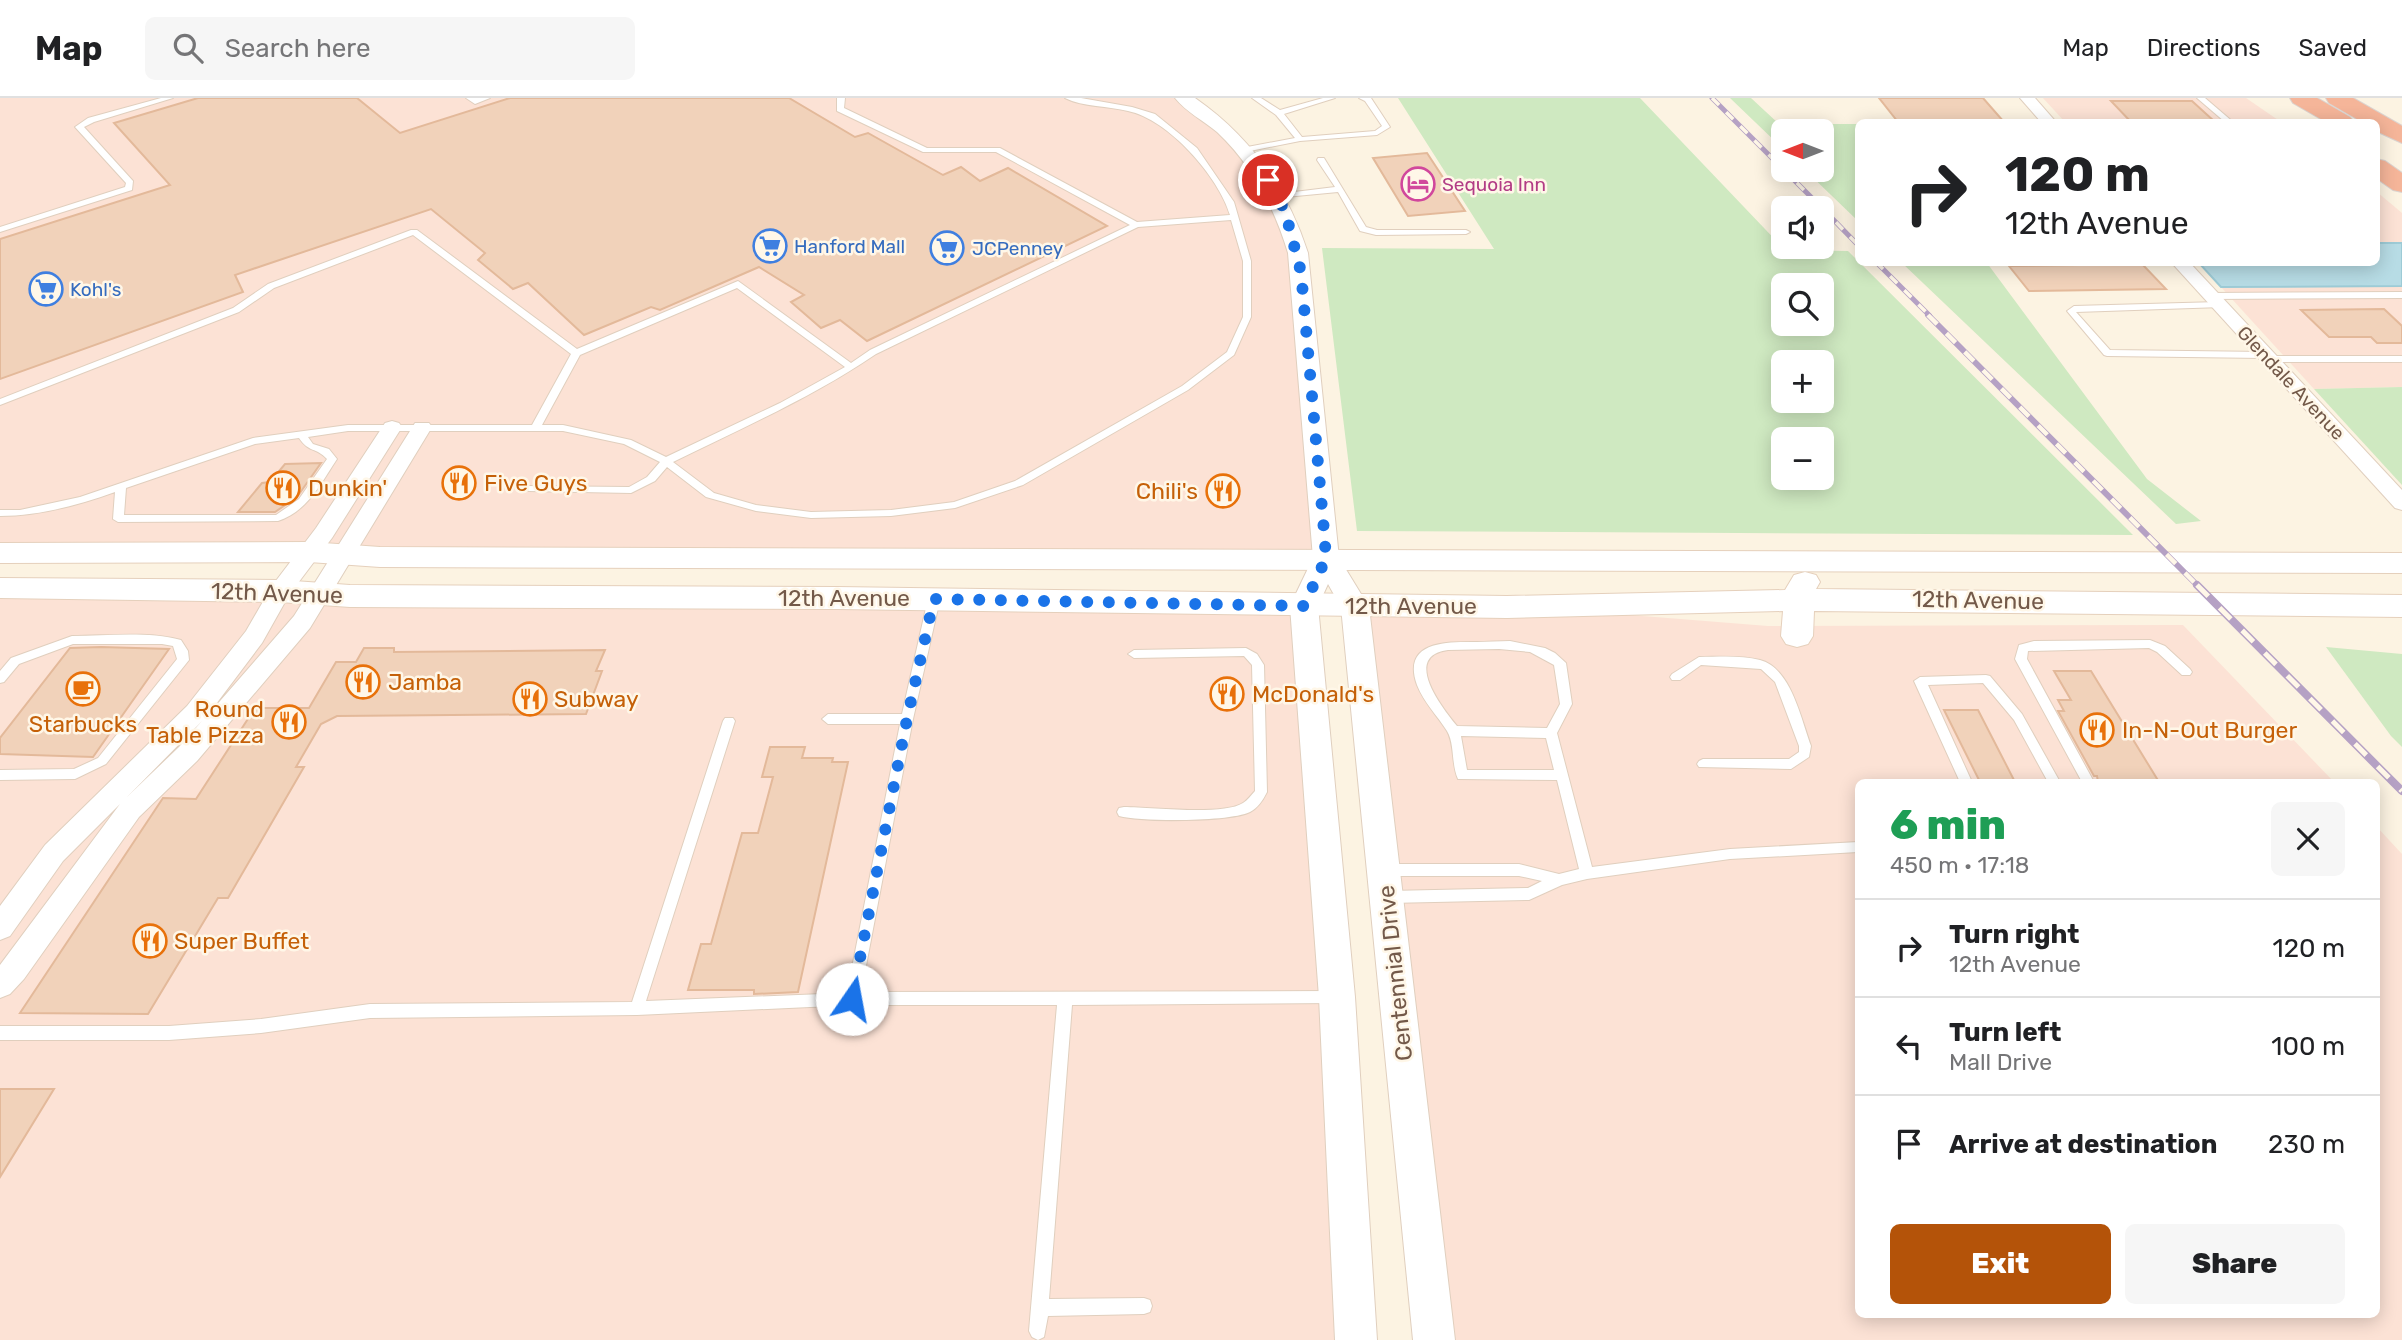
<!DOCTYPE html>
<meta charset="utf-8">
<style>
body{margin:0;font-family:Rubik,sans-serif;background:#f6f6f6;color:#202124;height:100vh;display:flex;flex-direction:column;font-size:26px;white-space:nowrap}
*{box-sizing:border-box;margin:0}
p{font-size:23px;color:#757577}
.icon{flex:none;width:38px;height:38px;fill:none;stroke:currentColor;stroke-width:2;stroke-linecap:round;stroke-linejoin:round}
.map{position:relative;flex:1;overflow:hidden}
.panel{position:absolute;left:1855px;top:681px;width:525px;height:539px;display:flex;flex-direction:column;background:#fff;border-radius:10px;box-shadow:0 4px 18px #0003}
.panel>*{flex:none}
.hud{position:absolute;left:1855px;top:21px;width:525px;height:147px;border-radius:10px;box-shadow:0 4px 18px #0003;background:#fff;color:#202124;overflow:hidden}
.needle{width:46px;rotate:270deg}
.buttons{position:absolute;left:1771px;top:21px;display:grid;gap:14px}
.buttons a{display:grid;place-items:center;width:63px;height:63px;border-radius:10px;background:#fff;box-shadow:0 4px 18px #0003;font-size:35px}
.pin{position:absolute;display:grid;place-items:center;width:60px;height:60px;color:#fff;margin:-30px;border:4px solid #fff;border-radius:50%;box-shadow:0 2px 7px #0007}
.me{position:absolute;width:77px;margin:-38px;rotate:12deg;stroke-linejoin:round;filter:drop-shadow(0 0 5px #0008)}
.turn{display:flex;align-items:center;gap:24px;height:147px;padding:0 35px;font-size:32px}
.turn .icon{width:91px;height:91px;stroke-width:2.5}
.turn b{display:block;font-size:49px;line-height:60px}
.round{display:grid;place-items:center;flex:none;width:74px;height:74px;border-radius:10px;background:#f6f6f6}
.overview{display:flex;align-items:center;justify-content:space-between;height:119px;padding:0 35px}
h1{font-size:42px;font-weight:800;line-height:52px;color:#1e9e55}
.primary-button{display:flex;gap:14px;margin-top:auto;padding:14px 35px}
.primary-button a{flex:1;height:80px;border-radius:10px;background:#b45309;color:#fff;font-size:28px;font-weight:800;line-height:80px;text-align:center}
.primary-button a+a{background:#f6f6f6;color:#202124}
ul{padding:0;list-style:none}
li{display:flex;align-items:center;gap:21px;height:98px;padding:0 35px;border-top:2px solid #e0e0e0}
li div{flex:1}
li b{display:block;font-size:26px}
li em{font-style:normal}
header{display:flex;align-items:center;gap:42px;box-sizing:border-box;height:98px;padding:0 35px;background:#fff;border-bottom:2px solid #e0e0e0}
header strong{font-size:33px}
nav{display:flex;gap:38px;margin-inline-start:auto;font-size:24px}
.search{width:490px;height:63px;background:#f6f6f6;display:flex;align-items:center;gap:18px;box-sizing:border-box;padding:0 24px;border-radius:10px;color:#757577;font-size:26px}
.map>svg:first-child{display:block}
.commercial{fill:#fce2d5}
.green{fill:#cfe9c1;fill-rule:evenodd}
.water{fill:#b7dce5;stroke:#9dcbd6;stroke-width:2}
.building{fill:#f1d2ba;stroke:#e3b99a;stroke-width:2}
.lines{fill:none;stroke-linecap:round;stroke-linejoin:round}
.service-casing{stroke:#e0cfbe;stroke-width:2}
.minor-casing{stroke:#e0cfbe;stroke-width:2}
.tertiary-casing{stroke:#e0cfbe;stroke-width:2}
.secondary-casing{stroke:#e5d0bc;stroke-width:2}
.motorway-casing{stroke:#dbd4d0;stroke-width:2}
.service{fill:#fff;fill-rule:evenodd}
.minor{fill:#fff;fill-rule:evenodd}
.tertiary{fill:#fff;fill-rule:evenodd}
.secondary{fill:#fff;fill-rule:evenodd}
.motorway{fill:#f5b599;fill-rule:evenodd}
.rail-far2-casing{stroke:#b5a1c4;stroke-width:5}
.rail-far1-casing{stroke:#b5a1c4;stroke-width:6}
.rail-casing{stroke:#b5a1c4;stroke-width:8}
.rail-far2{stroke:#fff7e8;stroke-width:3.5;stroke-dasharray:10;stroke-linecap:butt}
.rail-far1{stroke:#fff7e8;stroke-width:4.5;stroke-dasharray:13;stroke-linecap:butt}
.rail{stroke:#fff7e8;stroke-width:5;stroke-dasharray:16;stroke-linecap:butt}
.route{stroke:#1a73e8;stroke-width:12;stroke-dasharray:0 21.6}
.labels{text-anchor:middle;dominant-baseline:central;stroke-width:5;stroke-linejoin:round;paint-order:stroke}
.far-hotel-label{font-size:19px;fill:#b23c85;stroke:#fff7e8;text-anchor:start}
.far-shop-label{font-size:19px;fill:#366cbe;stroke:#fff7e8;text-anchor:start}
.far-street-label{font-size:19px;fill:#735949;stroke:#fff7e8}
.food-label{font-size:23px;fill:#c56008;stroke:#fff7e8;text-anchor:start}
.street-label{font-size:23px;fill:#735949;stroke:#fff7e8}
</style>
<header>
<strong>Map</strong>
<div class="search"><svg class="icon" aria-label="search" viewBox="0 0 24 24"><circle cx="10" cy="10" r="6"/><path d="M15 15l6 6"/></svg>Search here</div>
<nav><a>Map</a><a>Directions</a><a>Saved</a></nav>
</header>
<div class="map">
<svg width="2402" height="1242" viewBox="0 0 2402 1242">
<rect width="100%" height="100%" fill="#fcf3e2"/>
<g class="commercial">
<polygon points="0,0 1184,0 1205,14 1285,113 1326,460 0,455"/>
<polygon points="2043,0 2246,0 2281,24 2065,24"/>
<polygon points="2377,94 2402,115 2402,145 2377,145"/>
<polygon points="2402,188 2402,289 2314,291 2221,189"/>
<polygon points="0,490 1304,508 1352,1242 0,1242"/>
<polygon points="1355,509 1605,515 1768,528 2183,527 2334,684 1858,684 1858,1216 2376,1216 2377,729 2402,756 2402,1242 1434,1242"/>
</g>
<g class="green">
<path d="M1398 0H1640L1785 152 1848 153 2133 437 1357 433 1322 150 1494 151ZM1822 187V226H1783V187ZM1822 264V303H1783V264ZM1822 341V380H1783V341Z"/>
<polygon points="1730,0 1751,0 1779,26 1858,26 1858,123 1805,72 1822,72 1822,33 1783,33 1783,51"/>
<polygon points="1902,165 1987,165 2147,381 2201,423 2176,426"/>
<polygon points="2402,289 2402,387 2314,291"/>
<polygon points="2326,549 2402,556 2402,649 2391,638"/>
</g>
<polygon class="water" points="2377,145 2402,145 2402,188 2221,189 2199,165 2376,164"/>
<g class="building">
<polygon points="198,0 357,0 400,35 510,0 789,0 855,39 868,35 943,77 961,69 980,83 1008,70 1107,128 867,243 840,222 821,230 791,204 804,197 759,169 660,212 651,209 584,237 528,185 513,191 478,162 485,155 431,111 235,177 243,194 0,281 0,141 170,87 114,25"/>
<polygon points="1879,0 1983,0 2004,24 1898,24"/>
<polygon points="2111,3 2192,3 2215,24 2131,24"/>
<polygon points="1427,55 1465,113 1408,118 1373,60"/>
<polygon points="2075,164 2143,167 2166,191 2029,193 2009,168 2078,167"/>
<polygon points="2384,211 2402,228 2402,245 2377,245 2371,239 2329,239 2301,212"/>
<polygon points="321,365 297,399 275,414 238,414 262,385 270,384 285,366"/>
<polygon points="101,549 169,551 93,659 0,656 0,640 70,550"/>
<polygon points="364,550 394,550 394,554 605,552 596,573 602,573 586,616 337,618 321,626 296,669 304,669 228,800 218,800 148,916 20,915 163,700 196,701 255,610 309,610 336,564 356,564"/>
<polygon points="2054,573 2091,573 2159,684 2098,684 2097,678 2094,678 2058,613 2064,613 2058,602 2071,602"/>
<polygon points="1944,612 1978,612 2015,684 1980,684"/>
<polygon points="770,649 805,649 802,660 833,660 832,664 848,664 798,894 754,896 754,892 688,892 701,846 711,846 742,735 758,735 773,679 762,679"/>
<polygon points="0,991 54,991 0,1079"/>
</g>
<g class="lines">
<defs>
<g id="service">
<polygon points="161,0 173,0 94,24 84,29 133,83 132,92 0,134 0,129 125,89 126,85 75,29 88,20"/>
<polygon points="466,0 490,0 475,6"/>
<path d="M837 0H845L844 10 927 50H1000L1137 124 1230 117C1219 79 1168 21 1128 13 1109 8 1083 9 1065 0H1081L1132 9 1155 16 1197 50 1234 104 1251 163V219L1234 257 1188 292 1023 387 955 410 891 418 811 420 756 413 706 399 667 369 655 383 631 395 529 393 525 392V388L629 389 647 379 660 364 624 346 563 333H348L308 339 313 346 329 351 337 361C321 385 307 414 278 423L118 424 113 421 115 394C79 407 39 418 0 418V412H20L80 399 253 340 348 327H532L571 256 413 137 274 190 239 214 0 307V301L233 210 268 186 411 132H417L577 251 738 183 851 265 870 252 1130 127 996 54H923L837 13ZM1231 122 1243 163V219L1227 254 1182 288 1015 383 954 404 891 412 811 414 756 407 714 395 673 364C742 330 813 299 876 256L1138 129ZM737 190 845 269 780 305 666 359 631 342 563 327H542L580 257ZM299 340C309 355 316 349 327 361L299 401 276 417H124L126 390 255 346Z"/>
<polygon points="1252,0 1261,0 1280,12 1323,0 1335,0 1284,16 1302,39 1375,33 1382,28 1365,3 1359,0 1371,0 1390,29 1377,37 1300,43 1245,54 1241,52 1242,50 1295,40 1276,17"/>
<polygon points="2197,0 2205,0 2233,24 2225,24"/>
<polygon points="1318,60 1324,60 1366,129 1377,132 1466,132 1470,134 1466,136 1376,137 1360,133 1338,94 1275,100 1275,96 1278,96 1335,89 1317,62"/>
<polygon points="2402,194 2402,200 2210,201 2206,198 2210,195"/>
<polygon points="2219,204 2222,205 2222,209 2076,214 2110,252 2265,254 2268,255 2269,258 2402,258 2402,264 2268,264 2265,263 2264,260 2107,258 2104,257 2067,213 2074,208"/>
<polygon points="934,497 940,501 913,621 861,894 1335,893 1340,894 1342,899 1340,904 1335,905 1072,907 1049,1201 1144,1200 1150,1202 1152,1208 1150,1214 1144,1216 1048,1218 1044,1239 1038,1242 1032,1239 1029,1233 1057,907 853,907 637,917 370,920 261,935 169,942 0,942 0,928 169,928 261,921 370,906 632,904 723,623 725,620 733,620 735,623 646,903 847,895 900,626 828,626 822,621 828,616 902,616 928,501"/>
<path d="M72 538C107 538 147 533 181 542L188 553 189 562 106 666 75 681 0 682V672L74 671 98 660 177 561 173 548 162 546H73L19 566 4 584 0 585V573L11 560Z"/>
<polygon points="2150,542 2165,548 2190,571 2192,574 2190,577 2182,577 2157,554 2149,550 2028,553 2027,561 2094,684 2082,684 2015,561 2019,547 2034,543"/>
<path d="M1510 543 1545 550 1555 555 1566 565 1572 606 1557 635 1592 769 1730 751 1858 744V754L1730 761 1587 781 1562 787 1529 802 1389 805 1384 803 1382 799 1384 795 1389 793 1528 790 1542 783 1519 778H1386L1381 776 1379 772 1381 768 1386 766H1519L1559 776 1579 771 1557 682 1458 681C1451 666 1455 646 1447 633 1437 617 1424 605 1417 587 1401 542 1449 544 1477 544 1488 544 1499 543 1510 543ZM1499 551 1530 554 1554 567 1560 606 1547 630 1457 628C1443 611 1401 558 1448 552ZM1461 638 1546 640 1554 672H1467Z"/>
<path d="M1246 550 1257 556 1264 567 1267 694C1263 702 1258 710 1250 714 1229 724 1142 724 1119 718L1117 714 1119 710 1124 709C1150 709 1223 718 1243 705 1248 702 1251 697 1255 693L1252 567 1244 558 1134 560 1128 556 1134 552Z"/>
<path d="M1699 559C1718 559 1741 557 1760 562 1791 570 1801 621 1811 648L1809 659 1791 671 1699 669 1697 666 1699 663 1703 661H1789L1799 654V648L1775 584 1761 571 1701 567 1680 582H1672L1670 579 1672 576Z"/>
<polygon points="1986,577 1990,578 2022,616 2060,684 2048,684 2014,622 1983,585 1928,587 1972,684 1960,684 1914,583 1920,579"/>
</g>
<g id="minor">
<polygon points="2020,0 2035,0 2056,24 2041,24"/>
<polygon points="2171,164 2189,164 2402,392 2402,412 2395,410"/>
<path d="M392 323 399 325 402 329 332 440 289 497 262 545 207 618 294 518 415 325H429L432 329 310 530 197 663 139 719 24 881 10 896 0 900V867L120 706 63 763 10 838 0 842V808L45 747 187 608 246 533 272 488 316 430 385 325ZM202 623 179 649 126 700Z"/>
</g>
<path id="tertiary" d="M1175 0H1195C1251 39 1287 90 1308 155L1339 460 1369 509 1455 1242H1413L1341 509 1328 486 1318 508 1355 899 1377 1242H1335L1319 899 1290 508 1313 460 1288 155C1274 109 1253 68 1217 34 1204 23 1186 14 1175 0Z"/>
<g id="secondary">
<polygon points="309,444 380,449 2402,455 2402,475 380,469 309,464 0,465 0,445"/>
<polygon points="1805,474 1816,477 1820,484 1816,491 2402,497 2402,519 1814,513 1813,538 1808,546 1797,549 1786,546 1781,538 1783,513 1507,520 837,511 350,509 280,504 0,500 0,480 280,482 350,487 837,489 1507,498 1785,492 1794,477"/>
</g>
<g id="motorway">
<polygon points="2290,0 2317,0 2350,19 2354,24 2326,24 2293,5"/>
<polygon points="2326,0 2353,0 2402,28 2402,45 2376,33 2376,24 2362,24 2329,5"/>
<polygon points="2376,61 2385,63 2402,75 2402,94 2393,92 2376,80"/>
</g>
</defs>
<use href="#service" class="service-casing"/>
<use href="#minor" class="minor-casing"/>
<use href="#tertiary" class="tertiary-casing"/>
<use href="#secondary" class="secondary-casing"/>
<use href="#motorway" class="motorway-casing"/>
<use href="#service" class="service"/>
<use href="#minor" class="minor"/>
<use href="#tertiary" class="tertiary"/>
<use href="#secondary" class="secondary"/>
<use href="#motorway" class="motorway"/>
<defs>
<g id="rail-far2">
<polyline points="1712,0 1822,110"/>
<polyline points="1822,110 1858,147"/>
<polyline points="1876,164 1930,218"/>
</g>
<polyline id="rail-far1" points="1928,217 2199,489"/>
<polyline id="rail" points="2197,487 2402,693"/>
</defs>
<use href="#rail-far2" class="rail-far2-casing"/>
<use href="#rail-far1" class="rail-far1-casing"/>
<use href="#rail" class="rail-casing"/>
<use href="#rail-far2" class="rail-far2"/>
<use href="#rail-far1" class="rail-far1"/>
<use href="#rail" class="rail"/>
</g>
<g class="lines">
<polyline class="route" points="852,901 907,621 934,501 1304,508 1326,460 1324,433 1301,174 1285,113 1268,82"/>
</g>
<defs>
<symbol id="hotel-ring" viewBox="-11 -11 22 22"><circle r="9.5" fill="#fff7e8" stroke="#d1479c" stroke-width="1.5"/><path d="M-6-4.5h1.5V1H6V5H4.5V3h-9V5H-6ZM-4 0a1.8 1.8 0 1 1 3.6 0ZM.5 0V-2.5h3Q6-2.5 6 0Z" fill="#d1479c"/></symbol>
<symbol id="supermarket-ring" viewBox="-11 -11 22 22"><circle r="9.5" fill="#fff7e8" stroke="#3f7fe0" stroke-width="1.5"/><path d="M-6-5.5h2.5l.6 2H6L4.5 2H-2.5L-4.4-4H-6ZM-1.5 3.2a1.3 1.3 0 1 0 .1 0ZM3 3.2a1.3 1.3 0 1 0 .1 0Z" fill="#3f7fe0"/></symbol>
<symbol id="restaurant-ring" viewBox="-11 -11 22 22"><circle r="9.5" fill="#fff7e8" stroke="#e8710a" stroke-width="1.5"/><path d="M-5-6h1v4h1v-4h1v4h1v-4h1v5L-1.5 .5V6h-2V.5L-5-1ZM5-6V6H3V1.5H1.5Q1.5-4 5-6Z" fill="#e8710a"/></symbol>
<symbol id="cafe-ring" viewBox="-11 -11 22 22"><circle r="9.5" fill="#fff7e8" stroke="#e8710a" stroke-width="1.5"/><path d="M-5.5-4.5H6V0H3Q3 3.5 0 3.5H-2.5Q-5.5 3.5-5.5 0ZM3-3.2v2h1.7v-2ZM-6 4.5H4V6H-6Z" fill="#e8710a"/></symbol>
</defs>
<g fill-rule="evenodd">
<use href="#hotel-ring" x="1399" y="67" width="38" height="38"/>
<use href="#supermarket-ring" x="751" y="129" width="38" height="38"/>
<use href="#supermarket-ring" x="928" y="131" width="38" height="38"/>
<use href="#supermarket-ring" x="27" y="172" width="38" height="38"/>
<use href="#restaurant-ring" x="440" y="366" width="38" height="38"/>
<use href="#restaurant-ring" x="264" y="371" width="38" height="38"/>
<use href="#restaurant-ring" x="1204" y="374" width="38" height="38"/>
<use href="#restaurant-ring" x="344" y="565" width="38" height="38"/>
<use href="#cafe-ring" x="64" y="572" width="38" height="38"/>
<use href="#restaurant-ring" x="1208" y="577" width="38" height="38"/>
<use href="#restaurant-ring" x="511" y="582" width="38" height="38"/>
<use href="#restaurant-ring" x="270" y="605" width="38" height="38"/>
<use href="#restaurant-ring" x="2078" y="613" width="38" height="38"/>
<use href="#restaurant-ring" x="131" y="824" width="38" height="38"/>
</g>
<g class="labels">
<g class="far-hotel-label">
<text x="1442" y="86">Sequoia Inn</text>
</g>
<g class="far-shop-label">
<text x="794" y="148">Hanford Mall</text>
<text x="972" y="150">JCPenney</text>
<text x="70" y="191">Kohl's</text>
</g>
<g class="far-street-label">
<text transform="translate(2291 285) rotate(47)">Glendale Avenue</text>
</g>
<g class="food-label">
<text x="484" y="385">Five Guys</text>
<text x="308" y="390">Dunkin'</text>
<text x="1198" y="393" text-anchor="end">Chili's</text>
<text x="388" y="584">Jamba</text>
<text x="1252" y="596">McDonald's</text>
<text x="554" y="601">Subway</text>
<text x="264" y="611" text-anchor="end">Round<tspan x="264" dy="26">Table Pizza</tspan></text>
<text x="83" y="626" text-anchor="middle">Starbucks</text>
<text x="2122" y="632">In-N-Out Burger</text>
<text x="174" y="843">Super Buffet</text>
</g>
<g class="street-label">
<text transform="translate(277 495) rotate(2)">12th Avenue</text>
<text x="844" y="500">12th Avenue</text>
<text transform="translate(1978 502) rotate(1)">12th Avenue</text>
<text x="1411" y="508">12th Avenue</text>
<text transform="translate(1395 875) rotate(-96)">Centennial Drive</text>
</g>
</g>
</svg>
<div class="buttons">
<a><svg class="needle" viewBox="-14 -14 28 28"><path d="M0-13l5 13h-10z" fill="#e53935"/><path d="M0 13l5-13h-10z" fill="#757577"/></svg></a>
<a><svg class="icon" aria-label="sound" viewBox="0 0 24 24"><path d="M4 9h4l5-4v14l-5-4H4zM17 9q2 3 0 6"/></svg></a>
<a><svg class="icon" aria-label="search" viewBox="0 0 24 24"><circle cx="10" cy="10" r="6"/><path d="M15 15l6 6"/></svg></a>
<a>+</a>
<a>−</a>
</div>
<div class="pin" style="left:1268px;top:82px;background:#d93025"><svg class="icon" aria-label="arrive" viewBox="0 0 24 24"><path d="M6 21V4h12l-3 4 3 4H6"/></svg></div>
<svg class="me" style="left:852px;top:901px" viewBox="-20 -20 40 40"><circle r="19" fill="#fff"/><path d="M0-13L10 11 0 6-10 11z" fill="#1a73e8"/></svg>
<div class="hud">
<div class="turn"><svg class="icon" aria-label="right" viewBox="0 0 24 24"><path d="M7 20v-9h11M14 6l5 5-5 5"/></svg><div><b>120 m</b>12th Avenue</div></div>
</div>
<section class="panel">
<div class="overview"><div><h1>6 min</h1><p>450 m · 17:18</p></div><a class="round"><svg class="icon" aria-label="close" viewBox="0 0 24 24"><path d="M6 6l12 12M18 6L6 18"/></svg></a></div>
<ul>
<li><svg class="icon" aria-label="right" viewBox="0 0 24 24"><path d="M7 20v-9h11M14 6l5 5-5 5"/></svg><div><b>Turn right</b><p>12th Avenue</p></div><em>120 m</em></li>
<li><svg class="icon" aria-label="left" viewBox="0 0 24 24"><path d="M17 20v-9H6M10 6l-5 5 5 5"/></svg><div><b>Turn left</b><p>Mall Drive</p></div><em>100 m</em></li>
<li><svg class="icon" aria-label="arrive" viewBox="0 0 24 24"><path d="M6 21V4h12l-3 4 3 4H6"/></svg><div><b>Arrive at destination</b></div><em>230 m</em></li>
</ul>
<div class="primary-button"><a>Exit</a><a>Share</a></div>
</section>
</div>
